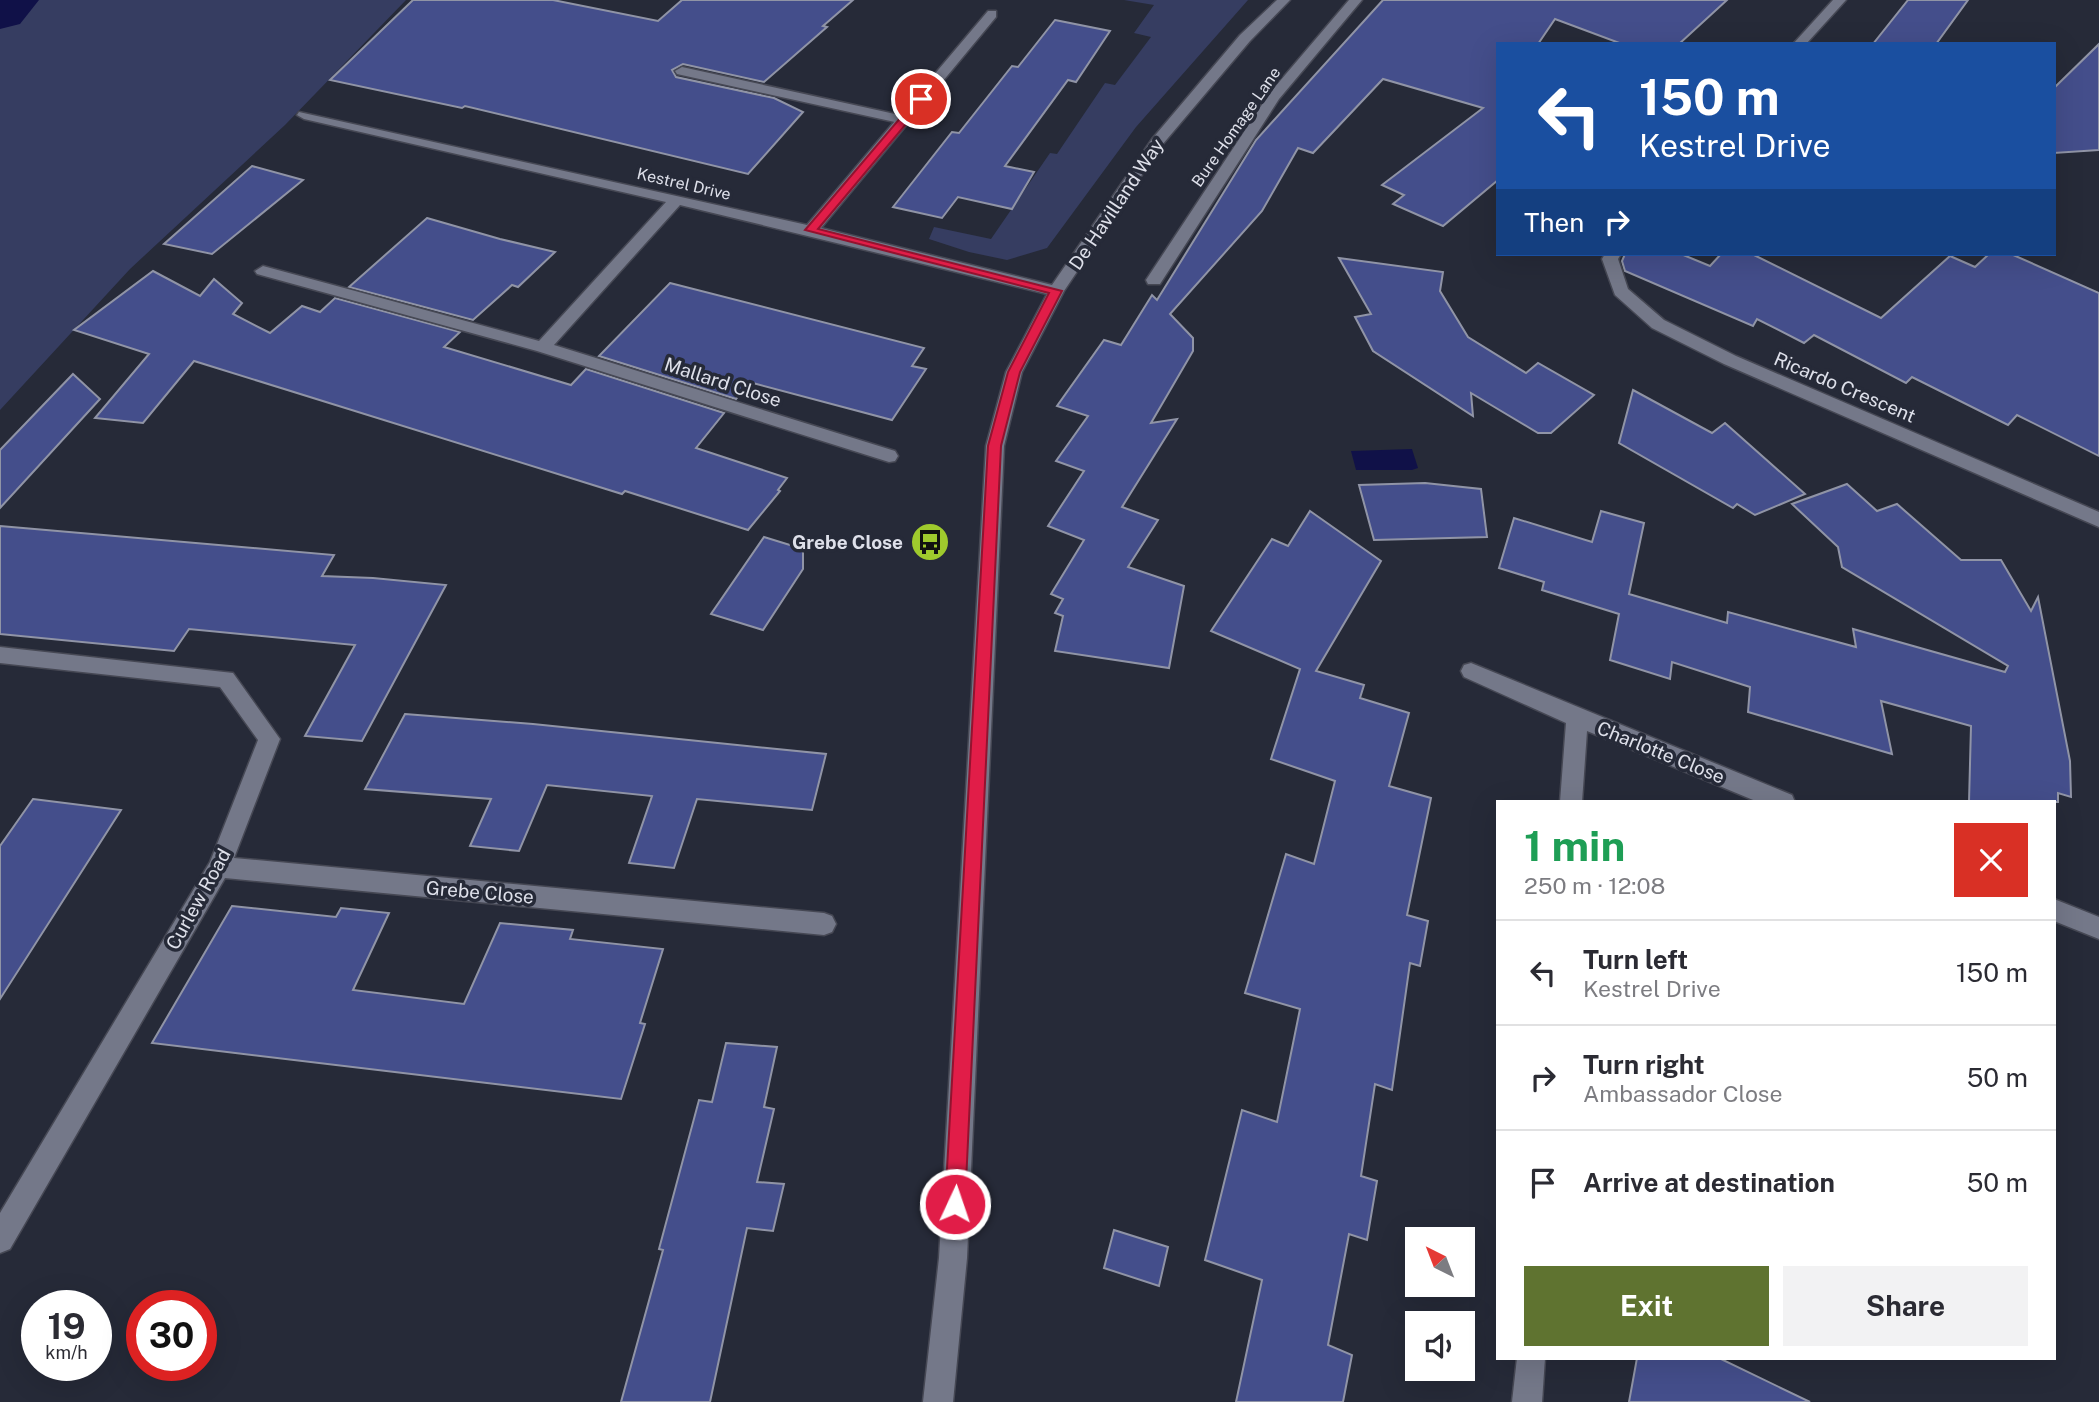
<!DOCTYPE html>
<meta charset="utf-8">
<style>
body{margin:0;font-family:"Public Sans",sans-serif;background:#f2f2f3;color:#2b2b33;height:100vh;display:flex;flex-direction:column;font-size:26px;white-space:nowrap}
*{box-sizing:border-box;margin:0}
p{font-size:23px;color:#7c7c81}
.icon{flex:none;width:38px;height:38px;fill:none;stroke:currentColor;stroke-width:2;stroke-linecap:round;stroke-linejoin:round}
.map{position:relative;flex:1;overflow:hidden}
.panel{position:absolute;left:1496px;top:800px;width:560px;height:560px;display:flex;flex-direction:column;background:#fff;border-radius:0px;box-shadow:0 7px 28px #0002}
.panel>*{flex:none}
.top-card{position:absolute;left:1496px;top:42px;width:560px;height:214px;border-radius:0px;box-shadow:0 7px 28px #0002;background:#1a4fa0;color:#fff;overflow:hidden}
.needle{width:46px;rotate:318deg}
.controls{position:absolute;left:1405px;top:1227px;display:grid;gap:14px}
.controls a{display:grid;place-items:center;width:70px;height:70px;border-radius:0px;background:#fff;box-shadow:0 7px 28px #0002;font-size:35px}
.speed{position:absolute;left:21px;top:1290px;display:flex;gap:14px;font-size:35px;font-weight:700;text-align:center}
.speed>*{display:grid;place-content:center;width:91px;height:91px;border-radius:50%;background:#fff;box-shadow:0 7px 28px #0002;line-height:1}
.speed small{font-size:18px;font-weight:400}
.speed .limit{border:10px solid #d22;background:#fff;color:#111}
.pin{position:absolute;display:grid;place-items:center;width:60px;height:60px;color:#fff;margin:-30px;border:4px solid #fff;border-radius:50%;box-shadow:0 2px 7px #0007}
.me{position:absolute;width:77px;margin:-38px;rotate:3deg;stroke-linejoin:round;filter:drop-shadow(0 0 5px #0008)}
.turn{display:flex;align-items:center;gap:24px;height:147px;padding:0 28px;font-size:32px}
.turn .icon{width:91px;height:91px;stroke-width:2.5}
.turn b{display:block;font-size:49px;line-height:60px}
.then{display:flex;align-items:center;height:66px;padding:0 28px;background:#0003;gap:14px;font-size:26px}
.round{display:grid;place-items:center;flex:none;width:74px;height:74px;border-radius:0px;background:#f2f2f3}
.overview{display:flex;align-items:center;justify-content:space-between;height:119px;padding:0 28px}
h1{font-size:42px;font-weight:700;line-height:52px;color:#1e9e55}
.cta{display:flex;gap:14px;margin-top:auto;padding:14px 28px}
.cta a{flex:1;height:80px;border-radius:0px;background:#5f7330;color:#fff;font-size:28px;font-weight:700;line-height:80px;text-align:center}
.cta a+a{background:#f2f2f3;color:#2b2b33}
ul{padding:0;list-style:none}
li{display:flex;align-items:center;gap:21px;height:105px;padding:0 28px;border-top:2px solid #e1e1e2}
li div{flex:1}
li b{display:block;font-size:26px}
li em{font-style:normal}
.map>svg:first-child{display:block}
.green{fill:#363d61}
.water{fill:#101148}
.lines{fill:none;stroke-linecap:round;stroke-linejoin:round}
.river{fill:#101148;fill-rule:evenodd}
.building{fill:#444e8b;stroke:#9094a6;stroke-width:2}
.lane-casing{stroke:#464854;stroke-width:3}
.street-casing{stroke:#464854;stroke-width:3}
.lane{fill:#747889;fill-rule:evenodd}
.street{fill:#747889;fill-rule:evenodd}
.route{fill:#e11d48;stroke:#92132f;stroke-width:2}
.labels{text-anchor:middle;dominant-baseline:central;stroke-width:7;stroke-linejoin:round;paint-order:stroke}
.far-street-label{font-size:16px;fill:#dee0ea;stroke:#262a38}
.street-label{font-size:19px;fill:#dee0ea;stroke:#262a38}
.poi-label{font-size:19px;font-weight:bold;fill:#dee0ea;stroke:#262a38;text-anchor:end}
</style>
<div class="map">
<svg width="2099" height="1402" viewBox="0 0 2099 1402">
<rect width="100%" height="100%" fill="#262a38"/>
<g class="green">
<polygon points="0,0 406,0 285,125 130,269 0,410"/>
<polygon points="1124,0 1248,0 1136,127 1047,248 1007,260 969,252 929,239 934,227 991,239 1050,153 1057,154 1105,83 1115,85 1151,37 1134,33 1154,5"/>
</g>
<polygon class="water" points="1412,449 1418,468 1412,470 1356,470 1351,451"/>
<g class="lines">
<polygon class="river" points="0,0 39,0 20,24 0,29"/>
</g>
<g class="building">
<polygon points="413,0 553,0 658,21 682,0 853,0 823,26 827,27 764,82 683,64 672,70 676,77 774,98 803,112 748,174 465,106 462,108 330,80"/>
<polygon points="1383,0 1727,0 1679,44 1622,44 1555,19 1538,44 1498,44 1498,180 1443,226 1393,204 1404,195 1382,185 1483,108 1383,79 1313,153 1298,148 1262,211 1170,314 1193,338 1193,351 1151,423 1177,419 1122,507 1158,520 1128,567 1184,586 1169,668 1055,651 1063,616 1055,613 1063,599 1051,594 1084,540 1048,526 1084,471 1056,461 1088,416 1057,406 1104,340 1121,345 1152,295 1157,300 1256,140"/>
<polygon points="1908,0 1968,0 1936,44 1873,44"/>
<polygon points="1055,20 1110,31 1076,82 1068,80 1005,166 1034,172 1012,209 958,197 942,218 893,207 952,132 959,133 1012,66 1018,67"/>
<polygon points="2099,44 2099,150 2054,153 2054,88"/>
<polygon points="252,166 303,180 212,254 164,244"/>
<polygon points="427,218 500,239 555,252 518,287 512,285 473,320 349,287"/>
<polygon points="1625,254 1681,254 1710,266 1721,254 1752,254 1881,318 1950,256 1975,267 1989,254 2011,254 2099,293 2099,456 2017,415 2008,425 1912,377 1906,383 1814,335 1804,343 1757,319 1753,326 1625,271 1622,261"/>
<polygon points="1339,258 1443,272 1440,291 1468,337 1526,373 1538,363 1594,395 1551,433 1538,433 1471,393 1473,416 1373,351 1355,317 1371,314"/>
<polygon points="153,271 200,296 214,279 242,303 233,314 270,333 302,306 320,312 335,298 460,332 444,347 571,385 586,369 724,413 696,448 787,478 778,490 780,491 748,530 625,491 622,494 194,361 143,423 95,418 149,354 74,330"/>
<polygon points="670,283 924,348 912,366 926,369 892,420 749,382 736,399 599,356"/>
<polygon points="73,374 100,399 0,508 0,450"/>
<polygon points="1633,390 1712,433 1725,423 1805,494 1755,515 1737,504 1733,508 1619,443"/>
<polygon points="1425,483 1481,489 1487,537 1374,540 1359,485"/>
<polygon points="1847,484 1877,511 1897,504 1961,560 2001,560 2031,611 2038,597 2070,761 2071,797 2058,793 2058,802 1969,802 1971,726 1881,701 1892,754 1748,712 1750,687 1672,662 1670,679 1610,660 1619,614 1542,590 1544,582 1499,568 1514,518 1592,542 1601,511 1644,523 1629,594 1727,623 1728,612 1856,647 1853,629 2005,672 2008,666 1842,567 1838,547 1792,504"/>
<polygon points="1310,511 1381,561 1316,671 1364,685 1360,698 1409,713 1389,786 1431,798 1407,915 1428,921 1420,966 1410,963 1392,1090 1375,1084 1361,1176 1377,1181 1367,1240 1349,1234 1328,1345 1352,1355 1343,1402 1236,1402 1262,1280 1205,1260 1242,1110 1277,1122 1300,1009 1245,993 1286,854 1314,864 1335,781 1271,759 1300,669 1211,631 1272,539 1288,546"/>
<polygon points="0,526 334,555 322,576 373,578 446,585 362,741 305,736 355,645 189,629 174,651 0,634"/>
<polygon points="764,537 803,549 803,569 763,630 711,614"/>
<polygon points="405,714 533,724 826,754 812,810 697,799 674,868 629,863 652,796 547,785 519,851 470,846 491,799 365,789"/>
<polygon points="33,799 121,810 0,999 0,846"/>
<polygon points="232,906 336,917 341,908 389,913 353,990 464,1004 500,923 573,930 570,939 663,949 640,1023 645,1024 621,1099 152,1043"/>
<polygon points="726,1043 777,1047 764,1107 774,1109 757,1182 784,1184 773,1231 747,1228 710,1402 621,1402 663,1250 659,1249 699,1100 712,1102"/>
<polygon points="1114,1230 1168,1247 1159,1286 1104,1268"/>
<polygon points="1637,1358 1719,1358 1810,1402 1629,1402"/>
</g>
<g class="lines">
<defs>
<polygon id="lane" points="682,67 904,116 911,120 904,124 677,74 675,71"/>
<g id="street">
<polygon points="1277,0 1290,0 1250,41 1162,145 1064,291 1022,372 1004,446 967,1258 953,1402 923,1402 939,1258 986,446 1006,372 1047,294 680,205 554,345 895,451 898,456 895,461 889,462 537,351 257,274 255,271 263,266 539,341 666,202 304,119 297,115 299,112 807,225 988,11 996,11 996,17 821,228 1052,285 1152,139 1240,35"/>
<polygon points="1349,0 1362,0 1279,99 1160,284 1148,284 1146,280 1269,94"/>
<polygon points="1833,0 1846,0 1806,44 1793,44"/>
<polygon points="1605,254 1621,254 1618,259 1628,289 1664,320 1736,356 2099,512 2099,527 1724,364 1652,328 1615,295 1602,259"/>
<polygon points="0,647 233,673 280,739 234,858 824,913 832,916 836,924 832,932 824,935 225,878 10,1249 0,1253 0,1213 210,862 258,740 220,687 0,663"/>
<polygon points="1471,663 1792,795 1795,802 1758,802 1587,731 1582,802 1560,802 1566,723 1464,677 1461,671 1464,665"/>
<polygon points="2054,899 2099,917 2099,939 2054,921"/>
<polygon points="1517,1358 1545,1358 1542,1402 1512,1402"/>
</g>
</defs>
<use href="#lane" class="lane-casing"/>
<use href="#street" class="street-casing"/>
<use href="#lane" class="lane"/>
<use href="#street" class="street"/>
</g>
<polygon class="route" points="918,97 927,99 818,229 1062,291 1020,372 1001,446 965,1204 962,1211 955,1214 948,1211 945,1204 988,446 1008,372 1049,293 805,230"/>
<defs>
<symbol id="bus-disc" viewBox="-11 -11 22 22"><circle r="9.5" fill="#9fca2d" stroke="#262a38"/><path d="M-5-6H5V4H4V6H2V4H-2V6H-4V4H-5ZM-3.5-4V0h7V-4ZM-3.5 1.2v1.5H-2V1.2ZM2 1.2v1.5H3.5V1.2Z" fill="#111"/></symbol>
</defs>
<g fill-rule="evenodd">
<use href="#bus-disc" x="908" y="520" width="44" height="44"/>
</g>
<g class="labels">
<g class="far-street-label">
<text transform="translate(1236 127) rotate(-55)">Bure Homage Lane</text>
<text transform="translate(684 184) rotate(13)">Kestrel Drive</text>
</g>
<g class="street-label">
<text transform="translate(1116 204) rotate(-56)">De Havilland Way</text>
<text transform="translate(723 382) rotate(18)">Mallard Close</text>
<text transform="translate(1845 387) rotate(23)">Ricardo Crescent</text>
<text transform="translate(1661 752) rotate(22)">Charlotte Close</text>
<text transform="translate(480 892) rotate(5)">Grebe Close</text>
<text transform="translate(198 899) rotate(-61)">Curlew Road</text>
</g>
<g class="poi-label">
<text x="903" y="542">Grebe Close</text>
</g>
</g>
</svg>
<div class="controls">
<a><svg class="needle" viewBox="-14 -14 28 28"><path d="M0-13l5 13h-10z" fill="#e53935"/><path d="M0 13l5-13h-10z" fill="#7c7c81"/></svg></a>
<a><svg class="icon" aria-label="sound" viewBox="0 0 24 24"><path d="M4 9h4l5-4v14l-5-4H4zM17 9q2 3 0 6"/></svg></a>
</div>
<div class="speed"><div>19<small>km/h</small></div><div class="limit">30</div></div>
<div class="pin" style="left:921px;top:99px;background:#d93025"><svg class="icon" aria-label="arrive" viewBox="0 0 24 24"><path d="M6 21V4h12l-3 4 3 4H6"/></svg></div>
<svg class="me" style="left:955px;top:1204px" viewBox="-20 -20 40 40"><circle r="17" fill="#e11d48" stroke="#fff" stroke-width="3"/><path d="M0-11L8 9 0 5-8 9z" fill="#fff"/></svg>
<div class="top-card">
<div class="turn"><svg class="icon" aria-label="left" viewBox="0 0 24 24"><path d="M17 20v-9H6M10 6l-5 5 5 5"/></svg><div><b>150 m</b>Kestrel Drive</div></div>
<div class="then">Then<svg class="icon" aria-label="right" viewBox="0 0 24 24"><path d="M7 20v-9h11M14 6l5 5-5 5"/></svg></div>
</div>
<section class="panel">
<div class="overview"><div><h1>1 min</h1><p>250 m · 12:08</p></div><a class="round" style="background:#d93025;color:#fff"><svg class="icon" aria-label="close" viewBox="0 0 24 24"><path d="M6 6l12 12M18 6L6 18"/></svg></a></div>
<ul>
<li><svg class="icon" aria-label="left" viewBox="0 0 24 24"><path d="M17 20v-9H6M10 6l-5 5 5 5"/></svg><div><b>Turn left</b><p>Kestrel Drive</p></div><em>150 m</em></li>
<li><svg class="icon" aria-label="right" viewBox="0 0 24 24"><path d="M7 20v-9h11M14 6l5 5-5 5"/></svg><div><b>Turn right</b><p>Ambassador Close</p></div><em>50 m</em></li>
<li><svg class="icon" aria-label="arrive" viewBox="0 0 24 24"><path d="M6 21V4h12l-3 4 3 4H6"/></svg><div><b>Arrive at destination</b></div><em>50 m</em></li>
</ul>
<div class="cta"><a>Exit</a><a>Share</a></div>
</section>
</div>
